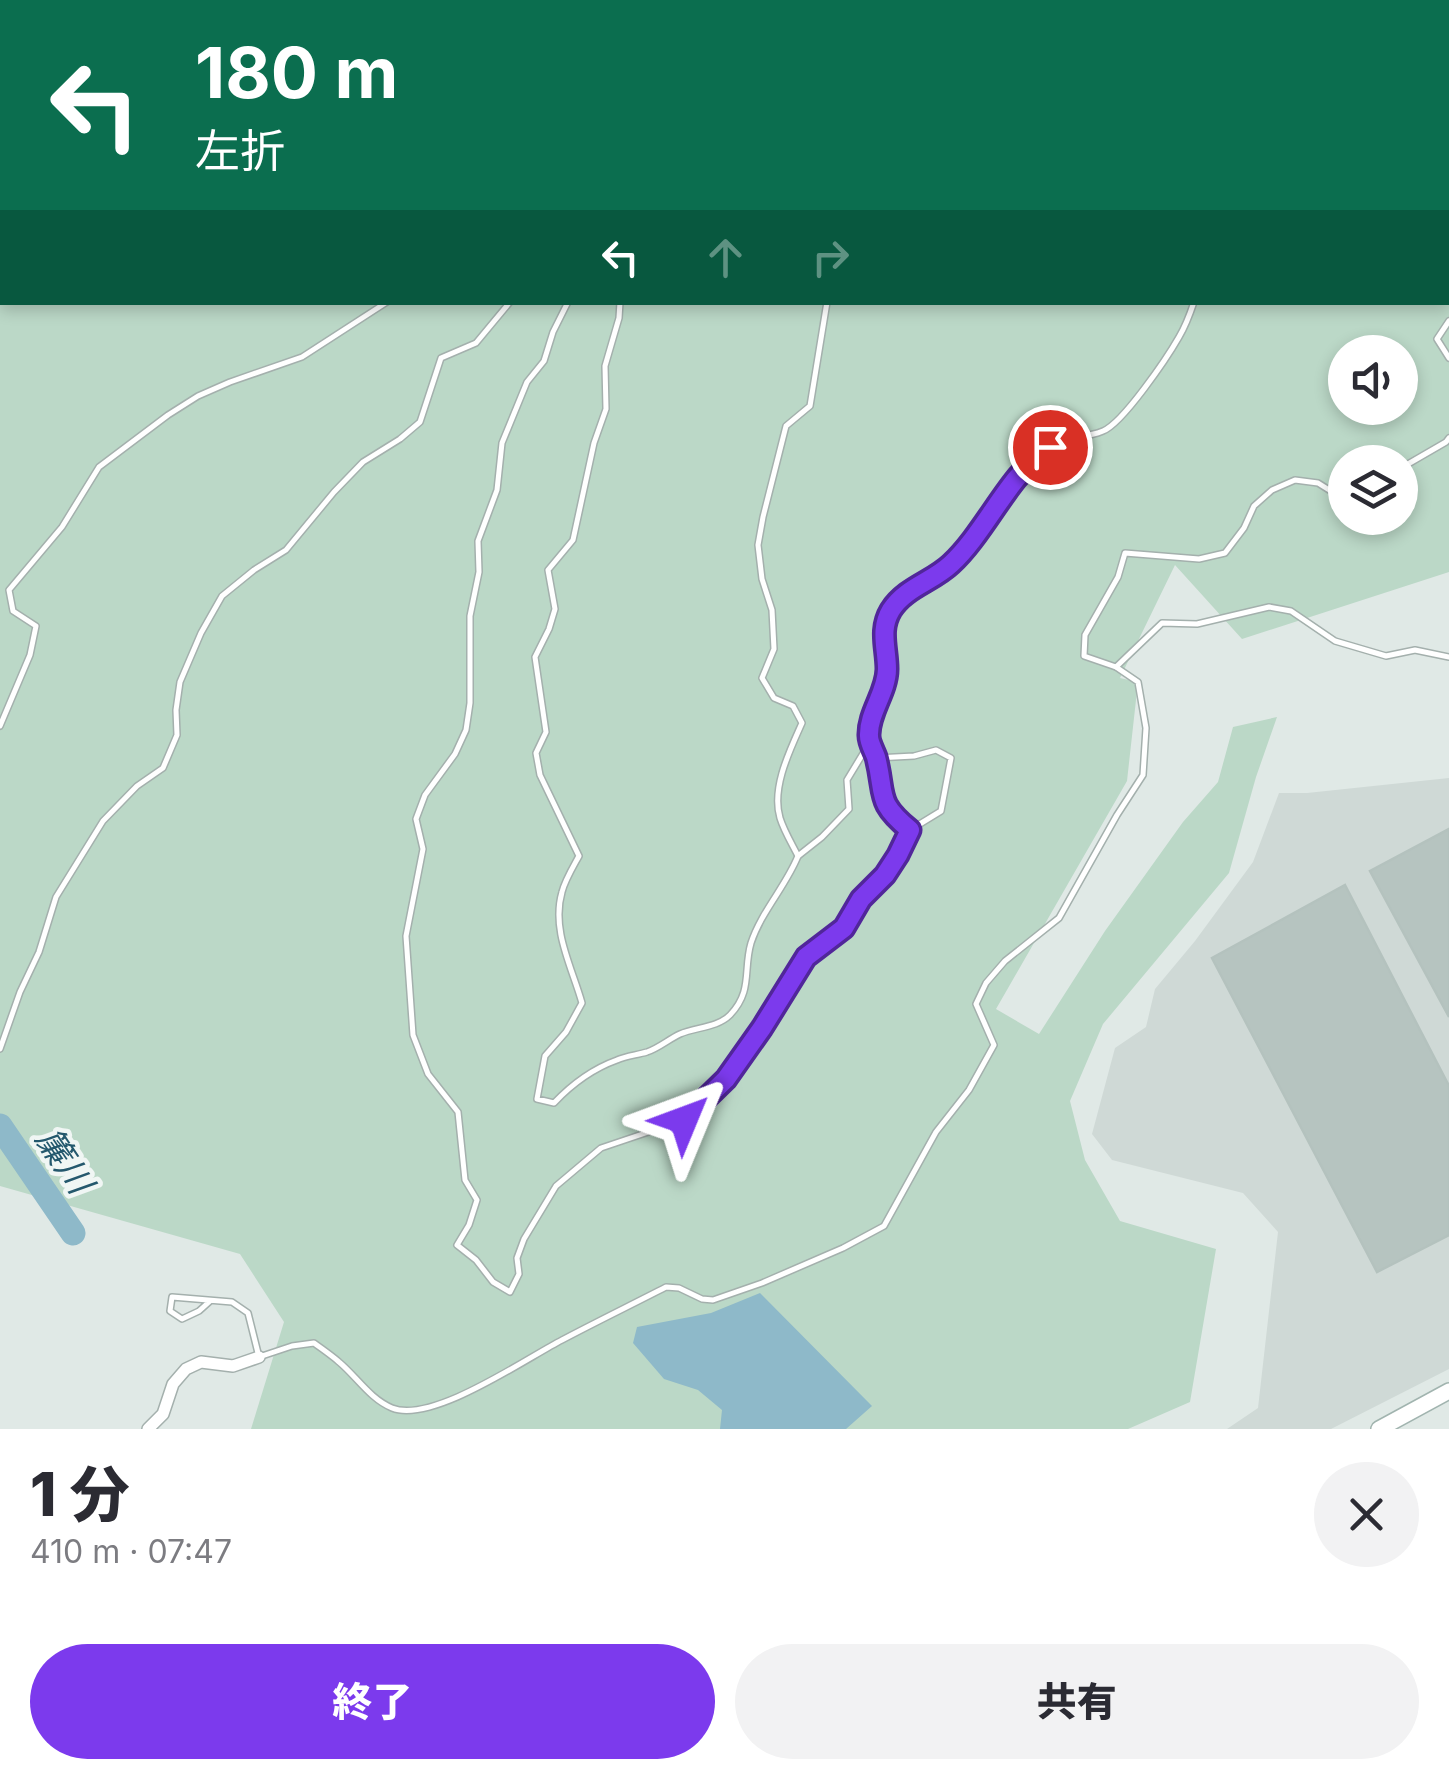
<!DOCTYPE html>
<html lang="ja">
<meta charset="utf-8">
<style>
body{margin:0;font-family:Inter,"Noto Sans JP",sans-serif;background:#f2f2f3;color:#2b2b33;height:100vh;display:flex;flex-direction:column;font-size:38px;white-space:nowrap}
*{box-sizing:border-box;margin:0}
p{font-size:32px;color:#7c7c81}
.icon{flex:none;width:55px;height:55px;fill:none;stroke:currentColor;stroke-width:2;stroke-linecap:round;stroke-linejoin:round}
.map{position:relative;height:1429px;overflow:hidden}
.sheet{display:flex;flex-direction:column;background:#fff;flex:1}
.sheet>*{flex:none}
.banner{position:absolute;left:0px;top:0px;width:1450px;height:305px;box-shadow:0 5px 15px #0003;background:#0b6e4f;color:#fff;overflow:hidden}
.controls{position:absolute;left:1328px;top:335px;display:grid;gap:20px}
.controls a{display:grid;place-items:center;width:90px;height:90px;border-radius:50%;background:#fff;box-shadow:0 5px 15px #0003;font-size:50px}
.pin{position:absolute;display:grid;place-items:center;width:85px;height:85px;color:#fff;margin:-42px;border:5px solid #fff;border-radius:50%;box-shadow:0 2px 10px #0007}
.me{position:absolute;width:110px;margin:-55px;rotate:46deg;stroke-linejoin:round;filter:drop-shadow(0 0 8px #0008)}
.turn{display:flex;align-items:center;gap:35px;height:210px;padding:0 30px;font-size:45px}
.turn .icon{width:130px;height:130px;stroke-width:2.5}
.turn b{display:block;font-size:70px;line-height:85px}
.lanes{display:flex;align-items:center;height:95px;padding:0 30px;background:#0003;justify-content:center;gap:50px;direction:ltr}
.lanes .off{opacity:.35}
.round{display:grid;place-items:center;flex:none;width:105px;height:105px;border-radius:52px;background:#f2f2f3}
.head{display:flex;align-items:center;justify-content:space-between;height:170px;padding:0 30px}
h1{font-size:60px;font-weight:800;line-height:75px}
.cta{display:flex;gap:20px;margin-top:auto;padding:20px 30px}
.cta a{flex:1;height:115px;border-radius:60px;background:#7c3aed;color:#fff;font-size:40px;font-weight:800;line-height:115px;text-align:center}
.cta a+a{background:#f2f2f3;color:#2b2b33}
.map>svg:first-child{display:block}
.built{fill:#cfd9d6}
.green{fill:#bbd8c7;fill-rule:evenodd}
.water{fill:#8eb9c9}
.lines{fill:none;stroke-linecap:round;stroke-linejoin:round}
.river{stroke:#8eb9c9;stroke-width:25}
.building{fill:#b6c4c0;stroke:#b4c2be;stroke-width:2.5}
.lane-casing{stroke:#a4b0ad;stroke-width:8}
.street-casing{stroke:#a4b0ad;stroke-width:14}
.secondary-casing{stroke:#a1b4af;stroke-width:18}
.lane{stroke:#fff;stroke-width:5}
.street{stroke:#fff;stroke-width:11}
.secondary{stroke:#fff;stroke-width:15}
.route-casing{stroke:#51269a;stroke-width:25}
.route{stroke:#7c3aed;stroke-width:18}
.labels{text-anchor:middle;dominant-baseline:central;stroke-width:9;stroke-linejoin:round;paint-order:stroke}
.water-label{font-size:35px;font-style:italic;fill:#24586d;stroke:#f0f6f4}
</style>
<div class="map">
<svg width="1449" height="1429" viewBox="0 0 1449 1429">
<rect width="100%" height="100%" fill="#e0e9e6"/>
<polygon class="built" points="1449,778 1449,1369 1331,1429 1227,1429 1258,1408 1278,1232 1243,1193 1112,1160 1092,1134 1115,1048 1146,1027 1155,989 1195,941 1253,862 1279,793 1307,793"/>
<path class="green" d="M104 0H1449V572L1242 639 1175 565 1120 678 1138 682 1127 781 996 1009 1039 1034 1105 931 1183 822 1218 782 1233 727 1277 717 1256 777 1229 873 1103 1024 1070 1101 1085 1160 1120 1221 1216 1249 1190 1402 1128 1429H251L284 1322 240 1254 0 1186V131L2 130V302H1448V2H105ZM1345 352H1400V408H1345ZM1345 462H1400V518H1345Z"/>
<polygon class="water" points="760,1293 872,1406 846,1429 720,1429 722,1410 698,1390 664,1379 633,1343 637,1327 711,1313"/>
<g class="lines">
<polyline class="river" points="0,1126 73,1233"/>
</g>
<g class="building">
<polygon points="1449,829 1449,1017 1370,871"/>
<polygon points="1345,885 1449,1086 1449,1235 1377,1272 1212,958"/>
</g>
<g class="lines">
<defs>
<g id="lane">
<polyline points="1,0 5,2"/>
<polyline points="702,0 702,2"/>
<polyline points="859,0 860,2"/>
<polyline points="1238,0 1239,2"/>
<polyline points="1267,0 1268,2"/>
<polyline points="1393,0 1395,2"/>
<polyline points="632,2 637,0"/>
<polyline points="695,2 696,0"/>
<polyline points="1040,2 1040,0"/>
<polyline points="0,118 2,116"/>
<polyline points="1448,127 1449,129"/>
<path d="M568 302 553 332 544 361 527 382 502 443 497 490 478 541 479 572 470 616V703L466 730 455 754 425 795 416 819 423 849 406 936 413 1035 428 1074 458 1112 465 1180 477 1200 469 1225 457 1245 476 1260 493 1282 510 1292 519 1274 517 1258 524 1239 556 1186 601 1148 684 1120 726 1079 762 1028 806 957 844 929 861 899 885 875 898 855 910 830C875 802 885 797 876 758 874 751 869 743 869 736 868 722 877 706 882 693 884 686 887 678 887 671 888 649 879 632 890 612 905 586 936 581 955 560 987 524 1009 481 1047 449 1071 429 1080 441 1103 431 1123 423 1167 358 1179 337 1185 327 1190 314 1194 302"/>
<path d="M620 302 619 318 605 366 606 409 594 443 573 540 548 570 555 609 549 629 535 657 546 732 536 753 540 775 579 856C573 867 565 880 562 892 551 930 572 967 582 1003L566 1032 545 1056 537 1099 554 1103C572 1084 592 1069 617 1060 626 1056 637 1055 647 1052 659 1048 669 1039 680 1034 696 1027 717 1028 730 1015 753 991 743 970 751 943 761 912 786 886 798 856 792 844 784 831 780 818 771 788 790 750 802 723L793 706 774 698 762 678 774 649 772 610 762 579 758 545 763 517 786 426 810 406 827 302"/>
<polyline points="1449,321 1437,339 1449,358"/>
<polyline points="1400,472 1408,464 1446,442 1449,438"/>
<polyline points="1345,496 1334,493 1318,483 1295,480 1272,490 1254,506 1244,528 1225,553 1199,559 1125,553 1118,577 1085,635 1084,656 1116,667 1162,623 1197,624 1269,607 1291,611 1335,641 1386,656 1415,650 1449,657"/>
<polyline points="0,726 30,655 36,626 13,611 9,590 62,527 99,467 168,415 198,396 230,382 302,357 387,302"/>
<polyline points="876,758 914,756 936,750 951,758 941,811 910,830"/>
<polyline points="798,856 822,837 849,809 847,780 870,742"/>
<polyline points="0,1049 20,992 39,952 56,897 103,821 137,786 163,768 177,735 176,710 180,682 201,633 222,596 254,570 286,550 334,492 363,462 400,439 420,422 441,358 476,343 510,302"/>
<path d="M209 1302 199 1311 182 1319 170 1311 172 1297 232 1302 248 1313 259 1357 292 1346 314 1343C322 1349 331 1355 339 1362 356 1376 370 1399 392 1408 432 1424 525 1359 562 1340 596 1322 631 1305 666 1287L679 1288 702 1299 713 1300 762 1283 843 1248 884 1226 936 1132 969 1090 994 1045 976 1004 986 983 1005 961 1059 918 1117 815 1143 775 1146 728 1138 682 1116 667"/>
</g>
<polyline id="street" points="148,1429 163,1414 173,1384 186,1369 201,1362 233,1366 259,1357"/>
<polyline id="secondary" points="1379,1429 1449,1391"/>
</defs>
<use href="#lane" class="lane-casing"/>
<use href="#street" class="street-casing"/>
<use href="#secondary" class="secondary-casing"/>
<use href="#lane" class="lane"/>
<use href="#street" class="street"/>
<use href="#secondary" class="secondary"/>
</g>
<g class="lines">
<defs>
<path id="route" d="M684 1120 726 1079 762 1028 806 957 844 928 861 899 885 875 898 855 910 830C875 801 886 796 876 757 874 751 869 743 869 736 868 713 887 692 887 669 887 648 879 630 891 610 906 587 932 582 951 564 975 542 995 505 1016 479 1026 467 1039 457 1050 447"/>
</defs>
<use href="#route" class="route-casing"/>
<use href="#route" class="route"/>
</g>
<g class="labels">
<g class="water-label">
<text transform="translate(65 1160) rotate(56)">簾川</text>
</g>
</g>
</svg>
<div class="controls">
<a><svg class="icon" aria-label="sound" viewBox="0 0 24 24"><path d="M4 9h4l5-4v14l-5-4H4zM17 9q2 3 0 6"/></svg></a>
<a><svg class="icon" aria-label="layers" viewBox="0 0 24 24"><path d="M12 4l9 5-9 5-9-5zM3 14l9 5 9-5"/></svg></a>
</div>
<div class="pin" style="left:1050px;top:447px;background:#d93025"><svg class="icon" aria-label="arrive" viewBox="0 0 24 24"><path d="M6 21V4h12l-3 4 3 4H6"/></svg></div>
<svg class="me" style="left:684px;top:1120px" viewBox="-20 -20 40 40"><path d="M0-17L14 15 0 8-14 15z" fill="#7c3aed" stroke="#fff" stroke-width="4"/></svg>
<div class="banner">
<div class="turn"><svg class="icon" aria-label="left" viewBox="0 0 24 24"><path d="M17 20v-9H6M10 6l-5 5 5 5"/></svg><div><b>180 m</b>左折</div></div>
<div class="lanes"><svg class="icon" aria-label="left" viewBox="0 0 24 24"><path d="M17 20v-9H6M10 6l-5 5 5 5"/></svg><svg class="icon off" aria-label="ahead" viewBox="0 0 24 24"><path d="M12 20V5M6 11l6-6 6 6"/></svg><svg class="icon off" aria-label="right" viewBox="0 0 24 24"><path d="M7 20v-9h11M14 6l5 5-5 5"/></svg></div>
</div>
</div>
<section class="sheet">
<div class="head"><div><h1>1 分</h1><p>410 m · 07:47</p></div><a class="round"><svg class="icon" aria-label="close" viewBox="0 0 24 24"><path d="M6 6l12 12M18 6L6 18"/></svg></a></div>
<div class="cta"><a>終了</a><a>共有</a></div>
</section>
